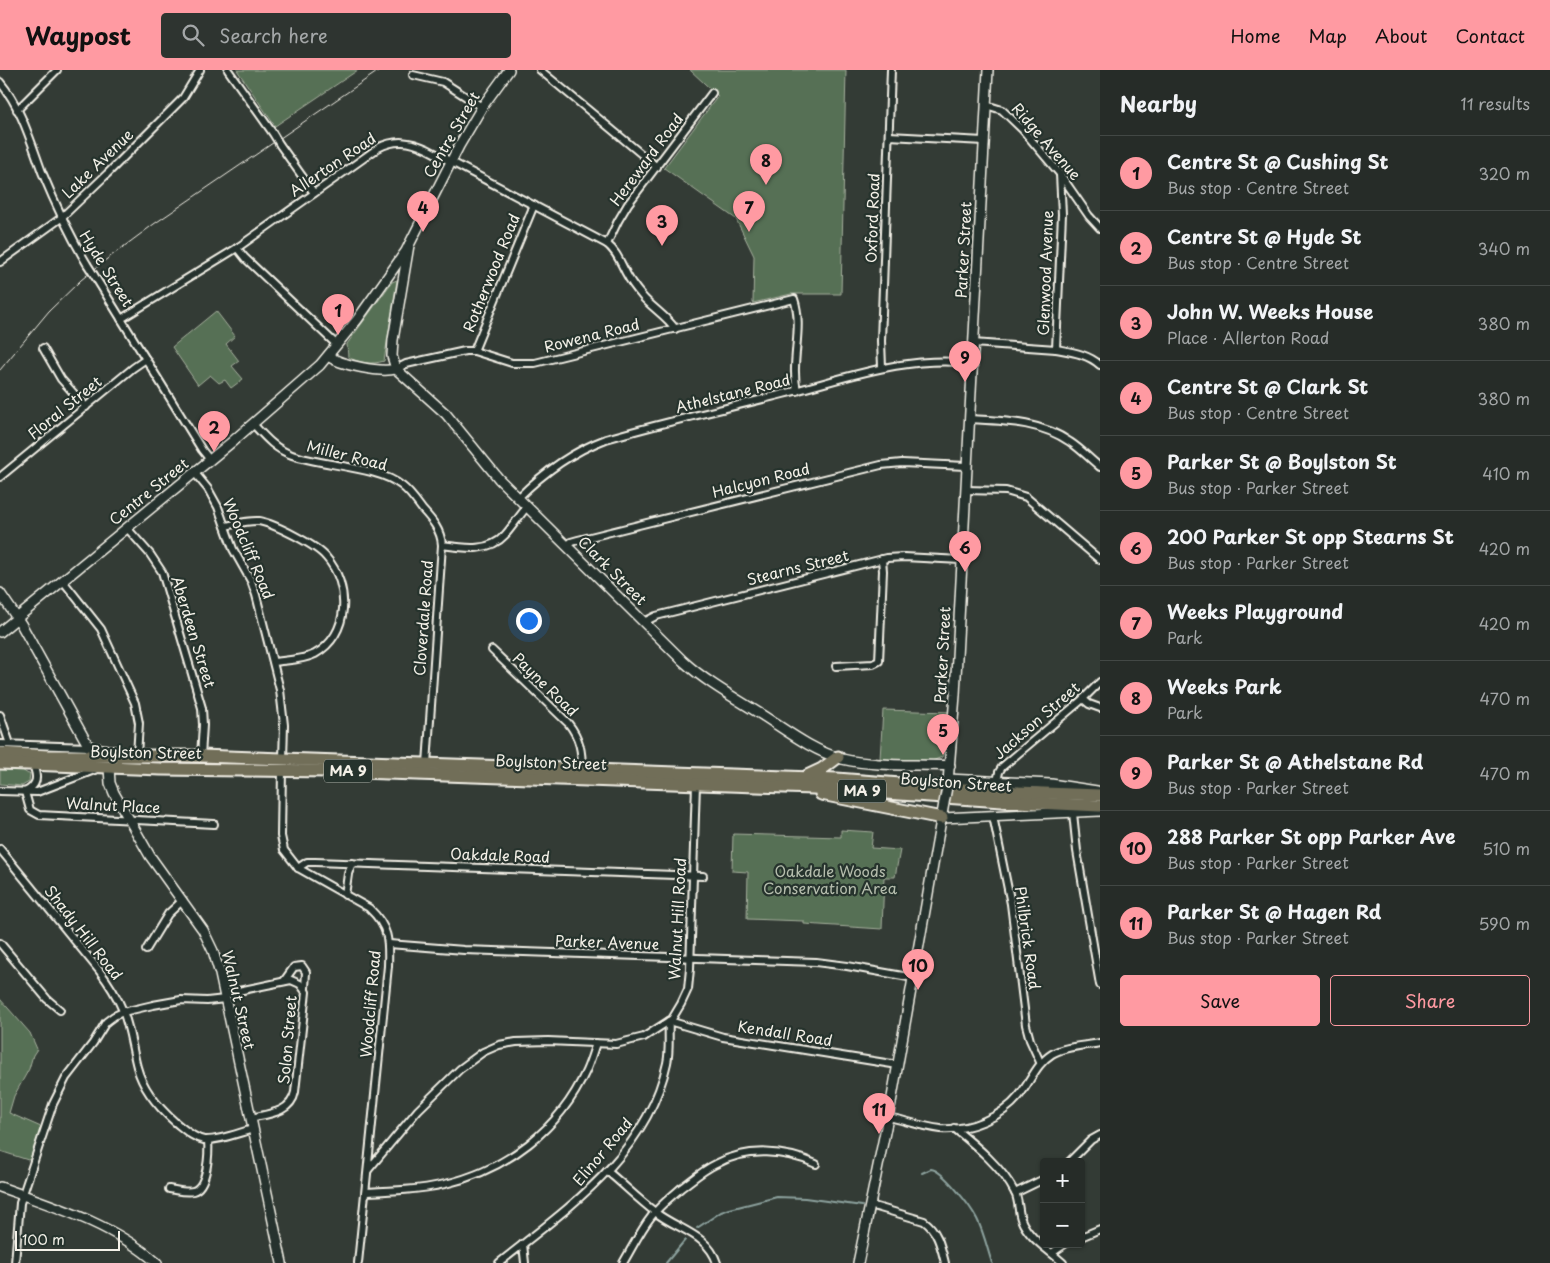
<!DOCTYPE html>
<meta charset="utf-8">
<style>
body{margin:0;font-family:"Playpen Sans",sans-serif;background:#2e3430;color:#f1f3f6}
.controls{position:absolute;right:15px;bottom:15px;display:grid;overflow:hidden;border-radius:5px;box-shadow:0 1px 4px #0004}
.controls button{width:45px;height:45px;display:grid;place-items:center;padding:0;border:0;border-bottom:1px solid #424845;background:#262c28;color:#f1f3f6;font:25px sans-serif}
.scale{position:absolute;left:15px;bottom:12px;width:105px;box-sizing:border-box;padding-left:5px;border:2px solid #f4f1e8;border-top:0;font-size:14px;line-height:18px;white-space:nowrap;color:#f4f1e8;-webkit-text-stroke:4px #26332d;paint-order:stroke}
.you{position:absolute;left:528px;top:550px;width:18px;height:18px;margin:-12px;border:4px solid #fff;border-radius:50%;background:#1a73e8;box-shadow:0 0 0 8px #1a73e833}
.badge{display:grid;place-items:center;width:32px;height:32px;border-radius:50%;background:#ff9aa2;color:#111;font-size:16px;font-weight:700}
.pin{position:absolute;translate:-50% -41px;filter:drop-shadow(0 1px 2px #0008)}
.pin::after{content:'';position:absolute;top:26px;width:18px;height:15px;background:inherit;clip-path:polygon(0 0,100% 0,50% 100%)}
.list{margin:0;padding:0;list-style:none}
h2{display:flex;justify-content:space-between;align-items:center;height:65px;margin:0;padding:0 20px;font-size:21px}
h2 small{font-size:16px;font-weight:400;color:#a4a7a8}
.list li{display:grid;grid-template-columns:32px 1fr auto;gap:15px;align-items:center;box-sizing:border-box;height:75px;padding:0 20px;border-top:1px solid #424845}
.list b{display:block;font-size:19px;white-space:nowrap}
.list p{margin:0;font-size:16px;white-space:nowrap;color:#a4a7a8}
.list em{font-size:16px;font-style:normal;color:#a4a7a8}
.actions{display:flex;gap:10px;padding:15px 20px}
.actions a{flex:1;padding:11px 0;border:1px solid #ff9aa2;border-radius:5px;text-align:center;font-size:18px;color:#ff9aa2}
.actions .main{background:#ff9aa2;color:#111}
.icon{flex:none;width:28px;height:28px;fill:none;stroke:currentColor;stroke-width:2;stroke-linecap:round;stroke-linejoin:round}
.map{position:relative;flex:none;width:1100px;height:1193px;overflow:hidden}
header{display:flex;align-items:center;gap:30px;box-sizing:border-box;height:70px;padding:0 25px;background:#ff9aa2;color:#111}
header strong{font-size:24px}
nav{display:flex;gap:28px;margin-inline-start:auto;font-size:18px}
.search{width:350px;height:45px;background:#2e3430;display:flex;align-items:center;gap:12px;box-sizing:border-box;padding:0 18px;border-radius:5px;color:#a4a7a8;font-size:19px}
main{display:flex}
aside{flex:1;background:#262c28}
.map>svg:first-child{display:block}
.green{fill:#577055;stroke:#a6b09e}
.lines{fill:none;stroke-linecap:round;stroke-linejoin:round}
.stream{stroke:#8da29e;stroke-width:2}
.street-casing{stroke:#f4f1e8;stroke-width:10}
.secondary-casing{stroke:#f4f1e8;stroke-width:12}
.highway-casing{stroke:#f4f1e8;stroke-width:15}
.street{stroke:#26332d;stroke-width:6}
.secondary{stroke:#26332d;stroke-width:9}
.highway{stroke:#716e59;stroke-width:11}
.tram{stroke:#f4f1e8;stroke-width:1}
.street-bridge-casing{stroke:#f4f1e8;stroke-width:10;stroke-linecap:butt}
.secondary-bridge-casing{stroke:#f4f1e8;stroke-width:12;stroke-linecap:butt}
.street-bridge{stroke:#26332d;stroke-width:6}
.secondary-bridge{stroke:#26332d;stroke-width:9}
.labels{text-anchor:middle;stroke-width:4.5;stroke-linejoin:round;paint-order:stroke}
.shield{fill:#26332d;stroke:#b6b8b0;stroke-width:1}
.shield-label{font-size:14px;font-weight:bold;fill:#f4f1e8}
.street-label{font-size:15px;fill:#f4f1e8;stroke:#26332d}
.park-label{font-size:15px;fill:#b5bdad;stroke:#26332d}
</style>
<header>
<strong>Waypost</strong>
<div class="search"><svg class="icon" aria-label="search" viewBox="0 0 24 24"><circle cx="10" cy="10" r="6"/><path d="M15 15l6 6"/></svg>Search here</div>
<nav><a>Home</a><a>Map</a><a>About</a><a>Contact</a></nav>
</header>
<main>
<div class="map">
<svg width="1100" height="1193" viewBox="0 0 1100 1193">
<rect width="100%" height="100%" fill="#333b35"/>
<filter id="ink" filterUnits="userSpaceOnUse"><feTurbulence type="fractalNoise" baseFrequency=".02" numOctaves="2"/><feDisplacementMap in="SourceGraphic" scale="10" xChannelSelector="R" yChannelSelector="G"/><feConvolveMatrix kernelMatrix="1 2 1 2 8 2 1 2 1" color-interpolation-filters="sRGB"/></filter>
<g filter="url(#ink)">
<!-- green -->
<g class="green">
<path d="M237 0H358L275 56Z"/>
<path d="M690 0H846L841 224H791L753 233 754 186 736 149 664 98 718 26Z"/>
<path d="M397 210 384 291C372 295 359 293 348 287L347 274 392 212Z"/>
<path d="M216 241 235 266 226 274 239 291 232 296 243 309 231 318 225 310 219 313 210 305 198 315 172 277Z"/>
<path d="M883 640 950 642 945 680 942 687 932 691 880 689Z"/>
<path d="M0 698 22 700 28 704 30 703 29 712 22 716 0 714Z"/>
<path d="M841 760 873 762 871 778 900 780 895 807H884L882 859 804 854V851L747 849 748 802 732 801 733 764 841 767Z"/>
<path d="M0 929 30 963 37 979 33 985 29 999 14 1026 9 1043 41 1057 34 1087 28 1090 0 1081Z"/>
</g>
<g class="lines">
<!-- stream -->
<g class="stream">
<path d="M922 1103 931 1099C943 1100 971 1137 977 1149 984 1163 987 1178 992 1193"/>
<path d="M697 1158 721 1142 730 1139 777 1127 805 1128 862 1136"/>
<path d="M666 1193 685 1170"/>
</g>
<!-- street casing -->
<g class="street-casing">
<g id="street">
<path d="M228 0 272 62"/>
<path d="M540 0 657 97"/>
<path d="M413 5 443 12 482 37"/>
<path d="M0 12C21 37 31 72 42 102 56 136 68 162 87 194"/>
<path d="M986 35 1002 40 1022 59 1060 104 1089 146 1100 158"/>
<path d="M17 40 57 0"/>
<path d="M889 66 984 71"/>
<path d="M280 75 314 123"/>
<path d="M607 174 618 151 628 134 712 23"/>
<path d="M237 178 245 188 337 275"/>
<path d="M0 192 61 148 107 104 183 28 200 0"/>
<path d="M94 205 202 380 210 390"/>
<path d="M121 249 237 178 378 78C395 69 410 71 427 79L607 174C617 182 620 192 626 203 630 211 636 219 642 226 651 237 669 248 675 259"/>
<path d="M973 273 1056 279 1062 144 1060 104"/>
<path d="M43 278 61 309 86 337"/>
<path d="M1056 279C1072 282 1088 284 1100 295"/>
<path d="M474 281 534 135"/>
<path d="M882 297 881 271 891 0"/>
<path d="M396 299 406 294 465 281H474L512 293H535L794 229C804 258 790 291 797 321"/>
<path d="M969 349C1004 351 1040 351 1070 372 1081 379 1090 389 1100 397"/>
<path d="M253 354C265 367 275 379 292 385 322 396 378 396 402 416 410 422 416 431 422 439 432 450 441 460 442 475L427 694"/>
<path d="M194 402 208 419 218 437 233 479 251 511 256 525 280 620 284 655 283 689"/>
<path d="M0 407 133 298 146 289"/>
<path d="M965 420 1006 421 1026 427 1100 490"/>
<path d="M518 428C544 402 571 382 606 369 664 352 724 339 783 324 847 308 905 285 972 293"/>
<path d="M225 456C236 454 248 450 259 451 275 454 316 475 326 487 351 515 350 565 315 584 303 590 288 590 274 592"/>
<path d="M127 458 150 484 162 502 202 638 203 655 201 686"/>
<path d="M442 475C463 478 489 483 505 465 513 456 519 446 527 437"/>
<path d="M566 476 571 472 578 470 881 395 902 393 966 396"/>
<path d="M63 511 101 559 135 633 139 653 137 685"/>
<path d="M644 552 656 546 887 488 904 487 961 490"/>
<path d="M492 580 568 653C580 668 582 681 582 700"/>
<path d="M836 596 873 594 879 591 883 501 882 489"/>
<path d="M1083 629 1089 634 1100 638"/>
<path d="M0 645 10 674"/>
<path d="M0 674 89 677"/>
<path d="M282 700 281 766 284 780 298 798 369 838C389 857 389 870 388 896L358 1193"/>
<path d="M997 712 999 702 1002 697 1083 629 1100 612"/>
<path d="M0 721 37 722 97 699"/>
<path d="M25 722 30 740 39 745 214 754"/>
<path d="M25 722C38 715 38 707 33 695"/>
<path d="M1073 743 1077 781 1100 915"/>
<path d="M993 746 1011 834 1026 955 1030 970 1040 992"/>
<path d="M0 779 98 899C108 912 117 926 123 941 130 959 132 978 137 997 143 1020 158 1037 175 1052 184 1059 193 1068 204 1070 219 1071 238 1063 253 1059"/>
<path d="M298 798 307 792H315L703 806"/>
<path d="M345 825 348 804 352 793"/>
<path d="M0 873 47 929 60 940"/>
<path d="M389 874 464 880 816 892 847 896 914 908"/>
<path d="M146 880 168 844 183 830"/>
<path d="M284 911 294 897 302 896 306 902 305 918"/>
<path d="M224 924 291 910 300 914 306 922 295 1022C291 1043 268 1044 250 1048"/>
<path d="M889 1047C906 1051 924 1057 941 1059 969 1061 1002 1047 1019 1026 1031 1011 1036 994 1052 984 1065 976 1085 976 1100 973"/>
<path d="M954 1058C975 1075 1003 1098 1015 1123 1019 1130 1018 1141 1021 1149 1028 1168 1049 1180 1063 1193"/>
<path d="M1069 1092 1091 1070 1100 1065"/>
<path d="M368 1100 418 1040 460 999 483 982 499 975 516 972 548 971 616 974 644 967 672 949 681 934 688 919 690 899 696 714"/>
<path d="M607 1101C623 1114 638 1129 655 1142 676 1159 708 1164 717 1193"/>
<path d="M169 1119C176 1120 186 1123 193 1121 208 1117 209 1082 208 1070"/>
<path d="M366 1122C392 1121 419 1120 445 1114 506 1100 560 1059 586 1001 590 992 593 982 596 973"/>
<path d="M1015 1123 1044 1109"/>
<path d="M870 1135 924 1151C938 1161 941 1177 945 1193"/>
<path d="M1081 1167 1100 1159"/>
<path d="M523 1174 525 1193"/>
<path d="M1052 1183 1065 1174"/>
<path d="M15 1193 20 1133 53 1034 66 1008 93 973 106 952 114 946 123 942 153 935 181 930 207 931 225 929"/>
<path d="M499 1193C568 1138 647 1085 667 993 670 980 668 965 669 951L723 967 898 995"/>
<path d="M623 1193C632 1178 640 1161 651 1147 659 1136 671 1127 681 1118 692 1110 703 1100 716 1094 747 1077 785 1080 816 1094"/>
</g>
</g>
<!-- secondary casing -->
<g class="secondary-casing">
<g id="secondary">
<path d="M409 175 393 270 392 286 396 299 446 344 499 409 683 591C706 612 735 628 762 645 787 661 813 681 842 689 877 697 915 694 950 696"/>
<path d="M328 286C341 295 380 303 396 299"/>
<path d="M0 523 21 554 89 677 126 683"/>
<path d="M0 562 233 371 320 295 357 250 406 181 459 76 482 37 509 0"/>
<path d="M109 697 110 713 114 723 150 786 203 860 213 881 220 904 282 1193"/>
<path d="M948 709 1051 714 1097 721"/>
<path d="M948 712 955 625 988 0"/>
<path d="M942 748 1100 741"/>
<path d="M0 1117C54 1136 113 1154 157 1193"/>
<path d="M858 1193 891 1033 944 733"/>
</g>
</g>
<!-- highway casing -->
<g class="highway-casing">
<g id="highway">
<path d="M0 683 48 686H201L760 706 837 709 989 721 1100 725"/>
<path d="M0 693 161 699 330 701 813 718 1016 732 1100 736"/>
<path d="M807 706 822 699 838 687"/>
<path d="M821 724 942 748"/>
</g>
</g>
<!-- street -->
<use href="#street" class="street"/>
<!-- secondary -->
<use href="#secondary" class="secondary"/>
<!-- highway -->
<use href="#highway" class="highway"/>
<!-- tram -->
<path class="tram" d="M0 300 49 241 81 210 107 189 154 154 380 0"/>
<!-- street-bridge casing -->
<g class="street-bridge-casing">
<g id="street-bridge">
<path d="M272 62 280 75"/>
<path d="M87 194 94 205"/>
</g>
</g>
<!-- secondary-bridge casing -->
<g class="secondary-bridge-casing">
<path id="secondary-bridge" d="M944 733 948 712"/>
</g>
<!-- street-bridge -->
<use href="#street-bridge" class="street-bridge"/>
<!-- secondary-bridge -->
<use href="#secondary-bridge" class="secondary-bridge"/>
</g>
</g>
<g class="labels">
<!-- shield labels -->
<g class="shield">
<rect x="324" y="689.5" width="48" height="23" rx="4"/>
<rect x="838" y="709.5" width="48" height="23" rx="4"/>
</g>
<g class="shield-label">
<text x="348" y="706">MA 9</text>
<text x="862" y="726">MA 9</text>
</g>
<!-- street labels -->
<g class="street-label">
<text transform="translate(452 65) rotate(-60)" y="5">Centre Street</text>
<text transform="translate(1046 72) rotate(49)" y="5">Ridge Avenue</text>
<text transform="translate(647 90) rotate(-53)" y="5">Hereward Road</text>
<text transform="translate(98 94) rotate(-44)" y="5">Lake Avenue</text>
<text transform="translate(333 95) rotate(-34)" y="5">Allerton Road</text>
<text transform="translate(873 148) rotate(-88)" y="5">Oxford Road</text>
<text transform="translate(964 180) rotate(-87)" y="5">Parker Street</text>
<text transform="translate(106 199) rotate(58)" y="5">Hyde Street</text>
<text transform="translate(492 203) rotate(-68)" y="5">Rotherwood Road</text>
<text transform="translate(1046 203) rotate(-88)" y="5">Glenwood Avenue</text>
<text transform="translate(592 266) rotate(-14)" y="5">Rowena Road</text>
<text transform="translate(733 324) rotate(-14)" y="5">Athelstane Road</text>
<text transform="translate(65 338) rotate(-39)" y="5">Floral Street</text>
<text transform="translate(347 386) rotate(14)" y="5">Miller Road</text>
<text transform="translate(761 411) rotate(-14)" y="5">Halcyon Road</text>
<text transform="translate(149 422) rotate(-39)" y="5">Centre Street</text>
<text transform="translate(248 479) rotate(67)" y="5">Woodcliff Road</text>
<text transform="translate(798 498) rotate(-14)" y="5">Stearns Street</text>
<text transform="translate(612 501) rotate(45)" y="5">Clark Street</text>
<text transform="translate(424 548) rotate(-86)" y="5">Cloverdale Road</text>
<text transform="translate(193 562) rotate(73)" y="5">Aberdeen Street</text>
<text transform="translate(943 585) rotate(-87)" y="5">Parker Street</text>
<text transform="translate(545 615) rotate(44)" y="5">Payne Road</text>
<text transform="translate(1037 651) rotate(-41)" y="5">Jackson Street</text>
<text transform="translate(146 683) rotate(1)" y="5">Boylston Street</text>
<text transform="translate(551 693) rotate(2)" y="5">Boylston Street</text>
<text transform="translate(956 713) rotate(4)" y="5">Boylston Street</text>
<text transform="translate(113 736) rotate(3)" y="5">Walnut Place</text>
<text transform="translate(500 786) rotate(2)" y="5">Oakdale Road</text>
<text transform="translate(678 849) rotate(-87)" y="5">Walnut Hill Road</text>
<text transform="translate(83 863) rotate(52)" y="5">Shady Hill Road</text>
<text transform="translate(1027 868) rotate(82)" y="5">Philbrick Road</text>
<text transform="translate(607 873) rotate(2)" y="5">Parker Avenue</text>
<text transform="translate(238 930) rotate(77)" y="5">Walnut Street</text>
<text transform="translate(371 934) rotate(-85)" y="5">Woodcliff Road</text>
<text transform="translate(785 964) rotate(9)" y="5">Kendall Road</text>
<text transform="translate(288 970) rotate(-85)" y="5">Solon Street</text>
<text transform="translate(603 1082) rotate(-50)" y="5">Elinor Road</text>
</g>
<!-- park labels -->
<g class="park-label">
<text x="830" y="807">Oakdale Woods<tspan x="830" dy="17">Conservation Area</tspan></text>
</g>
</g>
</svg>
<div class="controls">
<button>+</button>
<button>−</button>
</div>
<div class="scale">100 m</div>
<div class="you"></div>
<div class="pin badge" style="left:338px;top:265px">1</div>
<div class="pin badge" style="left:214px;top:382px">2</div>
<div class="pin badge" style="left:662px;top:176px">3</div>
<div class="pin badge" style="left:423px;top:162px">4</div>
<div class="pin badge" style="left:943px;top:685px">5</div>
<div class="pin badge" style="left:965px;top:502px">6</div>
<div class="pin badge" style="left:749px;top:162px">7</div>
<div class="pin badge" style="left:766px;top:115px">8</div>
<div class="pin badge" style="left:965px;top:312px">9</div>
<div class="pin badge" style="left:918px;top:920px">10</div>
<div class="pin badge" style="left:879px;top:1064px">11</div>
</div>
<aside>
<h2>Nearby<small>11 results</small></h2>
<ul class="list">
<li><span class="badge">1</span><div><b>Centre St @ Cushing St</b><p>Bus stop · Centre Street</p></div><em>320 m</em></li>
<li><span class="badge">2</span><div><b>Centre St @ Hyde St</b><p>Bus stop · Centre Street</p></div><em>340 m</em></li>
<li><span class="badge">3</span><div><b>John W. Weeks House</b><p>Place · Allerton Road</p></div><em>380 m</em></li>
<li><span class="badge">4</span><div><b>Centre St @ Clark St</b><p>Bus stop · Centre Street</p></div><em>380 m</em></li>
<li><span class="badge">5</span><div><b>Parker St @ Boylston St</b><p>Bus stop · Parker Street</p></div><em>410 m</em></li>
<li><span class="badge">6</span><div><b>200 Parker St opp Stearns St</b><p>Bus stop · Parker Street</p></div><em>420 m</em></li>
<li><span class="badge">7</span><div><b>Weeks Playground</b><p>Park</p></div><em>420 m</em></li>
<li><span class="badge">8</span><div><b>Weeks Park</b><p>Park</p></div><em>470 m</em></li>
<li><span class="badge">9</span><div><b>Parker St @ Athelstane Rd</b><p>Bus stop · Parker Street</p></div><em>470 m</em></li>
<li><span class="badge">10</span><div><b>288 Parker St opp Parker Ave</b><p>Bus stop · Parker Street</p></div><em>510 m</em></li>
<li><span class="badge">11</span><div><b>Parker St @ Hagen Rd</b><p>Bus stop · Parker Street</p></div><em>590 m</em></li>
</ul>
<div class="actions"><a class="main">Save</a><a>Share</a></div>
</aside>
</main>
